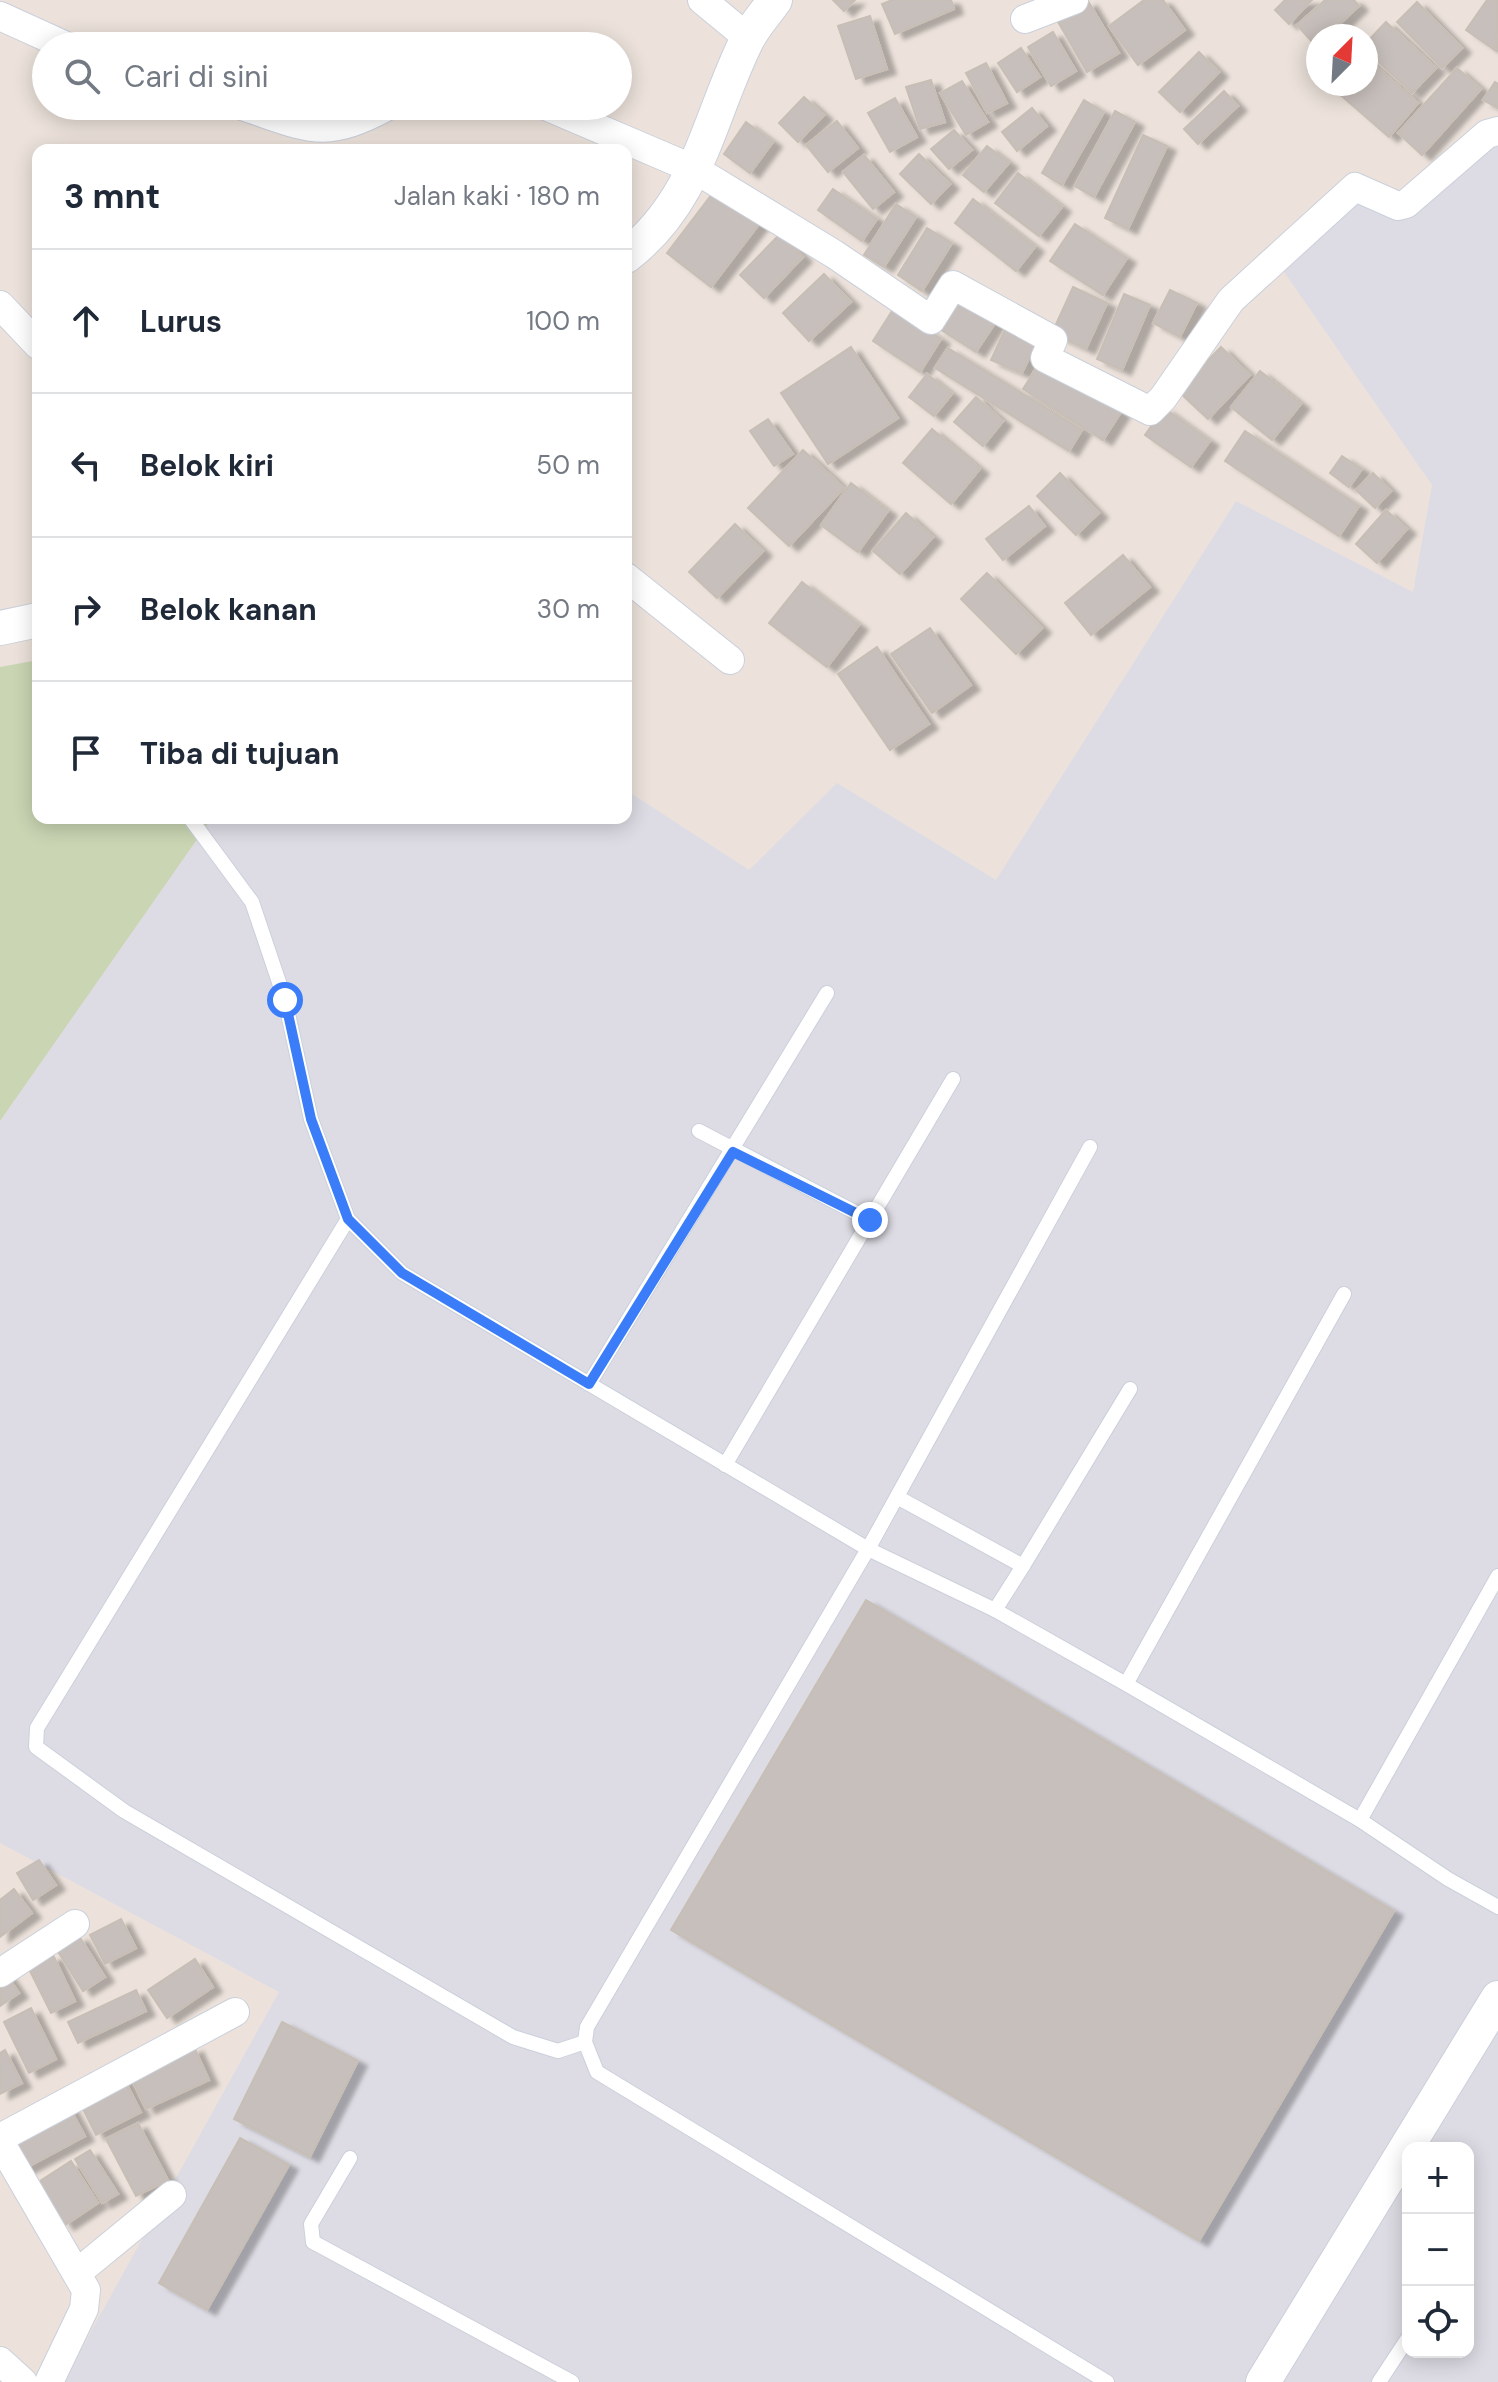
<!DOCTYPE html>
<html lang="id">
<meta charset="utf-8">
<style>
body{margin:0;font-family:"DM Sans",sans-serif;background:#f6f6f7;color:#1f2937}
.controls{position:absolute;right:24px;bottom:24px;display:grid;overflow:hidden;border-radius:16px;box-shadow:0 4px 20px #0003}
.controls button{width:72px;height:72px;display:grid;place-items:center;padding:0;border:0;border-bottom:2px solid #e0e1e3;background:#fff;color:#1f2937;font:40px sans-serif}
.compass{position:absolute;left:1306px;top:24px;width:72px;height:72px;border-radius:50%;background:#fff;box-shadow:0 4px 20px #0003;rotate:24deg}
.stop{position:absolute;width:24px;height:24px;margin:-18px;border:6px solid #3b7df9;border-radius:50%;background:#fff}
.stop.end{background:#3b7df9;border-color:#fff;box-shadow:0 2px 8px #0008}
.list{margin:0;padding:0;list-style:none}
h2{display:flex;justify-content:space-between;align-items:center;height:104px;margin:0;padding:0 32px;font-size:34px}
h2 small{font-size:26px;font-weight:400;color:#747a83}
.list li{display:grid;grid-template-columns:52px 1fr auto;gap:24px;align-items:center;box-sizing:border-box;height:144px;padding:0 32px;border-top:2px solid #e0e1e3}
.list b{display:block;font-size:30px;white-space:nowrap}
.list em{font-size:26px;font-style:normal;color:#747a83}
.icon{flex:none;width:44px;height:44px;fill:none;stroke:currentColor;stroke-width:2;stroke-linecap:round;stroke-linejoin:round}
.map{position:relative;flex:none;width:1498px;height:2382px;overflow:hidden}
.search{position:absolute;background:#fff;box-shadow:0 4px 20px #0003;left:32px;top:32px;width:600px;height:88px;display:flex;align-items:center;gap:20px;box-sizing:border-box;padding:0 28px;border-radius:44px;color:#747a83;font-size:30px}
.panel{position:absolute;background:#fff;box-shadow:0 4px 20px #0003;left:32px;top:144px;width:600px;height:680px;border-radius:16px}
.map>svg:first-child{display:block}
.industrial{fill:#dddce4;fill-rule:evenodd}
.cemetery{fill:#c9d5b3}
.building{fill:#c7bfbb;stroke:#c7beb5;stroke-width:2;filter:url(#shadow)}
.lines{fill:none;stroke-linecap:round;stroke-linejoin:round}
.service-casing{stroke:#cad0db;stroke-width:16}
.minor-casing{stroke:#cad0db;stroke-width:30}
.tertiary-casing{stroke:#cad0db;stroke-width:36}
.service{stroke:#fff;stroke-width:14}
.minor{stroke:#fff;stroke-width:28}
.tertiary{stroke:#fff;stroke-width:34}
.route{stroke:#3b7df9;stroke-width:10}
</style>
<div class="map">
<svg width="1498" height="2382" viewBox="0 0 1498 2382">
<defs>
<filter id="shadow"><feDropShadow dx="9" dy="5" stdDeviation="2" flood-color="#0004"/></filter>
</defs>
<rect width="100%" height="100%" fill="#ece2db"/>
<!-- industrial -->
<path class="industrial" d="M1498 130V2382H63L279 1992 0 1843V1121L212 818H626V790L749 870 837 783 996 880 1236 501 1413 592 1432 485 1275 259 1351 187 1401 210ZM1408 2148H1468V2352H1408Z"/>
<!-- cemetery -->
<path class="cemetery" d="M38 660V818H212L0 1121V667Z"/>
<!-- building -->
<g class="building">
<path d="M833 0H855L844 11Z"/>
<path d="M892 0H951L954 9 895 34 882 4Z"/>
<path d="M1144 0H1163L1185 30 1138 65 1109 26Z"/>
<path d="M1285 0H1312L1289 24 1275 10Z"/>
<path d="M1325 0H1354L1359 6 1327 36H1318L1316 46 1297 25Z"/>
<path d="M1487 0H1498L1496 51 1466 30Z"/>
<path d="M1088 1 1119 53 1087 72 1057 20Z"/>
<path d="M1417 2 1462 48 1442 68 1397 22Z"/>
<path d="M870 16 887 69 856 79 838 26Z"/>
<path d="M1386 22 1436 68 1412 93 1366 50V43Z"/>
<path d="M1053 32 1076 71 1051 86 1028 47Z"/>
<path d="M1021 48 1040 77 1017 92 998 63Z"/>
<path d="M1199 52 1219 72 1180 112 1159 92Z"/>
<path d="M1366 58 1418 103 1389 137 1328 84H1366Z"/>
<path d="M986 63 1007 103 987 113 966 73Z"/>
<path d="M1457 68 1481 89 1422 155 1398 133Z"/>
<path d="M931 80 945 122 920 129 906 87Z"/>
<path d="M962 81 988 122 966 135 940 93Z"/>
<path d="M1495 82 1498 84V108L1483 100Z"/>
<path d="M1224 91 1238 106 1198 144 1184 129Z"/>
<path d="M804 97 824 115 798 142 779 123Z"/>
<path d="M895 98 917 137 890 152 868 113Z"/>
<path d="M1084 100 1104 112 1062 185 1042 173Z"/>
<path d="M1032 108 1047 126 1017 151 1002 132Z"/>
<path d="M1115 111 1135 122 1094 197 1075 186Z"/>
<path d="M837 121 858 148 828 172 806 145Z"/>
<path d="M746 122 773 142 750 173 724 154Z"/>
<path d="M954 130 972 150 949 169 931 149Z"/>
<path d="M1143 135 1167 146 1128 229 1105 218Z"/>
<path d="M987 146 1009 163 984 192 963 175Z"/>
<path d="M919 154 950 184 931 204 900 174Z"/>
<path d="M864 155 894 192 873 209 843 172Z"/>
<path d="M1018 173 1062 207 1039 236 995 203Z"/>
<path d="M719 185 763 219 711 287 667 253Z"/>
<path d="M833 189 877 219 862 241 818 210Z"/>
<path d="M973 199 1035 247 1016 271 955 223Z"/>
<path d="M896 204 916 217 884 267 864 255Z"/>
<path d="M1075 224 1127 258 1103 295 1050 261Z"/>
<path d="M927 228 952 243 922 291 898 275Z"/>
<path d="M780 234 803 257 764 298 740 275Z"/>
<path d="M824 274 851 302 809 341 783 313Z"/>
<path d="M1073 287 1107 303 1086 349 1052 333Z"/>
<path d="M1170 290 1197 303 1180 337 1153 323Z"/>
<path d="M961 293 999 317 976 352 938 328Z"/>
<path d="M1124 294 1150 305 1122 370 1097 359Z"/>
<path d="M894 308 941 339 920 372 873 341Z"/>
<path d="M1007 325 1038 339 1022 373 991 360Z"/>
<path d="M851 347 898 418 828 464 781 393Z"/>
<path d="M1221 347 1250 375 1208 419 1178 391Z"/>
<path d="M948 348 1082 430 1069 451 935 368Z"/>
<path d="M1041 361 1121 412 1103 440 1023 389Z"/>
<path d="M1260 371 1301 404 1272 440 1231 407Z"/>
<path d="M927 374 952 394 934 416 909 397Z"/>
<path d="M976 397 1003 421 983 446 954 422Z"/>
<path d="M1164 408 1210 441 1191 467 1145 435Z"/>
<path d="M768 419 793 454 774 466 750 431Z"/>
<path d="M932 429 980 469 951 504 903 463Z"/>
<path d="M1245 431 1359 506 1339 536 1225 461Z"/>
<path d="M803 450 844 488 789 546 748 508Z"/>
<path d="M1342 456 1362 469 1349 487 1330 473Z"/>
<path d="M1060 473 1099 513 1076 535 1037 496Z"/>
<path d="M1373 473 1391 491 1375 508 1356 490Z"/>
<path d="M851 483 888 511 858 552 821 525Z"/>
<path d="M1029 506 1045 526 1003 560 986 539Z"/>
<path d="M1386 510 1407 529 1377 563 1356 544Z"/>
<path d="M906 513 933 537 900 574 873 551Z"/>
<path d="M735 524 763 551 717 598 689 572Z"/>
<path d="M1123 555 1150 587 1091 635 1065 603Z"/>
<path d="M987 573 1042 628 1016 654 961 599Z"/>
<path d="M802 582 859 625 827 667 769 623Z"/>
<path d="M930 628 971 685 932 713 891 654Z"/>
<path d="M877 647 929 724 890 750 838 674Z"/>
<path d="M866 1600 1394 1911 1199 2241 671 1930Z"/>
<path d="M39 1860 56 1885 33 1900 17 1873Z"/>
<path d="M14 1889 32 1913 0 1937V1900Z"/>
<path d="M121 1919 136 1948 105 1964 90 1935Z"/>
<path d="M79 1936 105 1977 83 1991 57 1950Z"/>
<path d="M53 1955 75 2001 51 2013 28 1967Z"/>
<path d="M195 1959 213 1987 167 2018 148 1990Z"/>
<path d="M4 1971 19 1993 0 2006V1973Z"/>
<path d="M136 1990 146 2011 78 2043 68 2022Z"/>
<path d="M31 2008 56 2059 29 2073 4 2022Z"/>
<path d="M282 2022 358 2061 310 2157 234 2119Z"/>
<path d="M194 2047 209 2080 146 2109 131 2077Z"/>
<path d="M5 2050 22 2083 0 2094V2053Z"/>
<path d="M123 2077 141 2112 96 2135 78 2099Z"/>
<path d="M68 2105 85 2136 24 2169 7 2138Z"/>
<path d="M138 2123 168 2180 136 2196 106 2139Z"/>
<path d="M240 2138 289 2165 207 2310 159 2283Z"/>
<path d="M90 2150 118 2194 102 2203 75 2159Z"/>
<path d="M71 2161 98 2203 65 2225 37 2183Z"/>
</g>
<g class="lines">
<!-- service casing -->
<g class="service-casing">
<g id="service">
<path d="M190 818 252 902 285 1000 311 1119 348 1219 402 1273 868 1549 995 1610 1126 1684 1360 1820 1448 1879 1498 1907"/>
<path d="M699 1131 870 1220"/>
<path d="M1090 1147 868 1549 587 2027 585 2042 597 2072 1107 2382"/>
<path d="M348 1219 37 1728 36 1747 124 1811 513 2037 558 2051 585 2042"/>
<path d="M589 1384 827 993"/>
<path d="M725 1465 953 1079"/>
<path d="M897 1497 1023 1566 1130 1389"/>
<path d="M995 1610 1023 1566"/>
<path d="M1126 1684 1344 1294"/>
<path d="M1360 1820 1498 1576"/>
<path d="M350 2158 311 2224 313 2242 572 2382"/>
<path d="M1379 2382 1408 2338"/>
</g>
</g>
<!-- minor casing -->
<g class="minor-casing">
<g id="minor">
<path d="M702 0 748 38"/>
<path d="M0 16 66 46"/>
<path d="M1025 19 1074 0"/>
<path d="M242 106C309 128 323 141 388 106"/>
<path d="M546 106 696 170 834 254 931 320 953 285 1053 340 1045 358 1150 411 1163 398 1231 300 1355 187 1398 206 1406 204 1487 134 1498 131"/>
<path d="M0 305 38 345"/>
<path d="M626 577 730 660"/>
<path d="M0 1973 75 1924"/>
<path d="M0 2138 235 2012"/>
<path d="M0 2142 86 2290 84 2309 49 2382"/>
<path d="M77 2273 172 2195"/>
<path d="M0 2361 23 2382"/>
</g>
</g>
<!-- tertiary casing -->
<g class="tertiary-casing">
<g id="tertiary">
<path d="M626 256C699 200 709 116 747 40 754 26 766 13 775 0"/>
<path d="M0 628 38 620"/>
<path d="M1263 2382 1498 1998"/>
</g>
</g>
<!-- service -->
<use href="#service" class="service"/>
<!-- minor -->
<use href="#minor" class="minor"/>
<!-- tertiary -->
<use href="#tertiary" class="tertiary"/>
</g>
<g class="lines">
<!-- route -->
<path class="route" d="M285 1000 311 1119 348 1219 402 1273 589 1384 733 1152 870 1220"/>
</g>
</svg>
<div class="controls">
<button>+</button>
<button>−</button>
<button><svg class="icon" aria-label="locate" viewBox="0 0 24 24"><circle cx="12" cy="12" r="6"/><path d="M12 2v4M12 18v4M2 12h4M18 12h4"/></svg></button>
</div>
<svg class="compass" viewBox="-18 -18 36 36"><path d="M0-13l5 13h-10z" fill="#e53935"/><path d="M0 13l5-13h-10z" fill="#747a83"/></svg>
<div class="stop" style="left:285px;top:1000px"></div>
<div class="stop end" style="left:870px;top:1220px"></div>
<div class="search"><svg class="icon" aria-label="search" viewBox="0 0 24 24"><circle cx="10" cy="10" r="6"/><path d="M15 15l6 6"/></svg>Cari di sini</div>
<section class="panel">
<h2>3 mnt<small>Jalan kaki · 180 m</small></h2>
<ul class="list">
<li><svg class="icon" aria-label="ahead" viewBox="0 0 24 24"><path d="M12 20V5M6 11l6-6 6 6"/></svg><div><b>Lurus</b></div><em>100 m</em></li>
<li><svg class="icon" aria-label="left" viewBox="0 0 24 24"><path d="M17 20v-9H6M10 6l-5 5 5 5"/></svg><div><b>Belok kiri</b></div><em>50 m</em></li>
<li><svg class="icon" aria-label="right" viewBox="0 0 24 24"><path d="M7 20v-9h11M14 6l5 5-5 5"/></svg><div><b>Belok kanan</b></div><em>30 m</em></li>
<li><svg class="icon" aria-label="arrive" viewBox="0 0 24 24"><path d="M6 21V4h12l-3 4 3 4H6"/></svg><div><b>Tiba di tujuan</b></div></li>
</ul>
</section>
</div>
